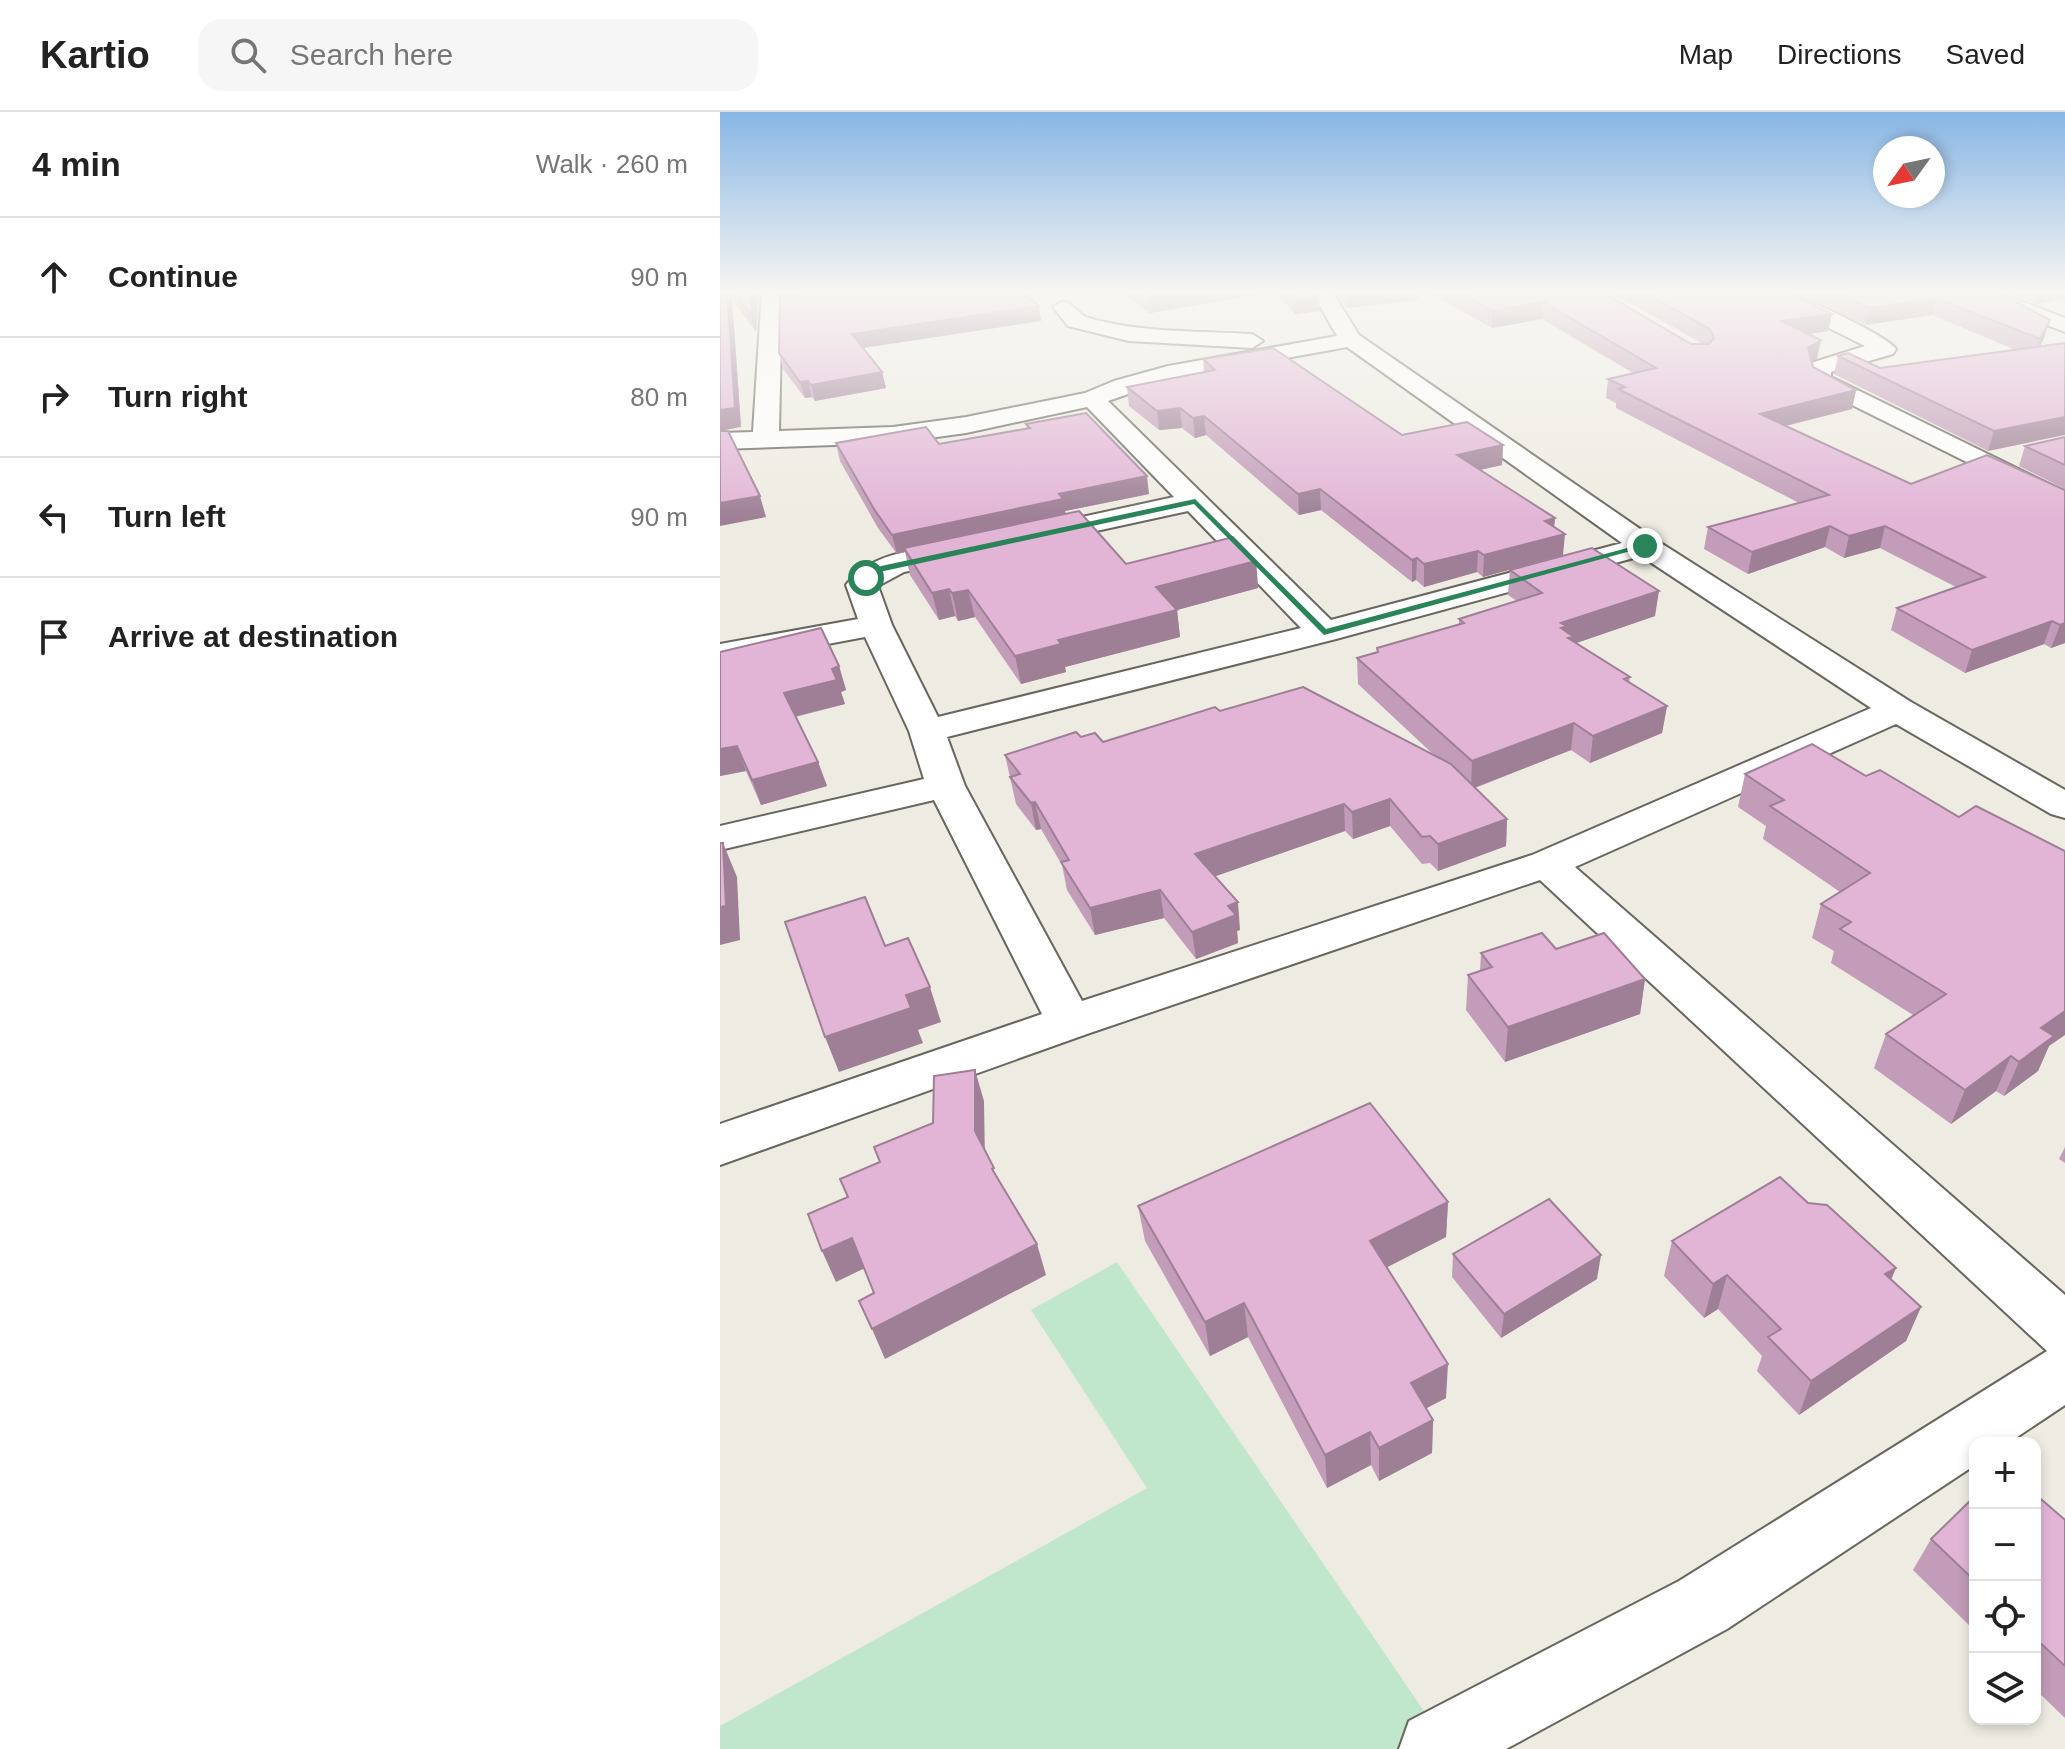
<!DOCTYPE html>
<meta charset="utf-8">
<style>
body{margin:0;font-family:Helvetica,sans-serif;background:#f6f6f6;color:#222}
.controls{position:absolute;right:24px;bottom:24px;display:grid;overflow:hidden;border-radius:16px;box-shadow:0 4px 12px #0003}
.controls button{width:72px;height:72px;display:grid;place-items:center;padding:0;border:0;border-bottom:2px solid #e0e0e0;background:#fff;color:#222;font:40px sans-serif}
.compass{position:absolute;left:1153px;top:24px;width:72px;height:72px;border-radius:50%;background:#fff;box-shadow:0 4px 12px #0003;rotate:237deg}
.stop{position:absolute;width:24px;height:24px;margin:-18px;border:6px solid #2a845a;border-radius:50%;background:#fff}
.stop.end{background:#2a845a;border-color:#fff;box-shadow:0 2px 8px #0008}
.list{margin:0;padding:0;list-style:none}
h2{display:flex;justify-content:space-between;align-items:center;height:104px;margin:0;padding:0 32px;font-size:34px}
h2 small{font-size:26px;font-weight:400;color:#767676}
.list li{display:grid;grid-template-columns:52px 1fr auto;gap:24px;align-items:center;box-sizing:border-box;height:120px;padding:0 32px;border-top:2px solid #e0e0e0}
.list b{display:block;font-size:30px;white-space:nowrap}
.list em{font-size:26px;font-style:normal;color:#767676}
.icon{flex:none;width:44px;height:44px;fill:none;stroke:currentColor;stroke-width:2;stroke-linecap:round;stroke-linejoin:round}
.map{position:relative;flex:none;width:1345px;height:1637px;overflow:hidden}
header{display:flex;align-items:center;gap:48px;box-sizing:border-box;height:112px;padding:0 40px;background:#fff;border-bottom:2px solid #e0e0e0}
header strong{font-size:38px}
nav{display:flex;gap:44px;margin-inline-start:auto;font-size:28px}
.search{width:560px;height:72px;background:#f6f6f6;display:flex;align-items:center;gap:20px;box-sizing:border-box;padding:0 28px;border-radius:24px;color:#767676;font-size:30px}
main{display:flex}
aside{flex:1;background:#fff}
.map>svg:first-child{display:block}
.green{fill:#c0e6cb}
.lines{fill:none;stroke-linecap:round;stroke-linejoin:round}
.minor-casing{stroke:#68665d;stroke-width:4}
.minor{fill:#fff;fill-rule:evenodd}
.wall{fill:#c29cb8}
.shaded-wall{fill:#9e7f96}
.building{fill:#e2b5d6;stroke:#9e7f96;stroke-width:2}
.route{fill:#2a845a}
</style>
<header>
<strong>Kartio</strong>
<div class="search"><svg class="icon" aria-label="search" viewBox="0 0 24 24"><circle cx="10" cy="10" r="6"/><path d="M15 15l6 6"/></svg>Search here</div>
<nav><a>Map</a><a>Directions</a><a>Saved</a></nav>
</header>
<main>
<aside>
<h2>4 min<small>Walk · 260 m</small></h2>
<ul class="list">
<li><svg class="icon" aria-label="ahead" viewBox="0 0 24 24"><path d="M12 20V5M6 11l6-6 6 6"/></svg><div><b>Continue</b></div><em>90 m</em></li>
<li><svg class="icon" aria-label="right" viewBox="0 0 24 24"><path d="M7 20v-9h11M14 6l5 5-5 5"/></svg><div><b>Turn right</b></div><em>80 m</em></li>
<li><svg class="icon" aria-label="left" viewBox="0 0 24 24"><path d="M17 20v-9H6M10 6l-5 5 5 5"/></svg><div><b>Turn left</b></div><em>90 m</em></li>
<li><svg class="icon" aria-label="arrive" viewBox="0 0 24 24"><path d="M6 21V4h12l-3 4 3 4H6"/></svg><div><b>Arrive at destination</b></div></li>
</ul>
</aside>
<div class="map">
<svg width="1345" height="1637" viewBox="0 0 1345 1637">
<rect width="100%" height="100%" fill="#eeece2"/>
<!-- green -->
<path class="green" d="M397 1150 730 1637H0V1614L427 1376 311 1198Z"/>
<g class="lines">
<!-- minor casing -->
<g class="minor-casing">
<g id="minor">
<path d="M42 178 62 179 59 319 173 315 246 305 365 281 394 269 448 254 617 224 591 178H611L639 223 936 428 1191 590 1345 678V706L1331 702 1176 612 855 755 1345 1183V1293L1288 1331H1255V1353L1007 1517 786 1637H679L689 1609 959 1469 1327 1239 820 768 367 922 0 1053V1012L322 902 214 688 0 738V714L204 667 189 619 145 525 0 552V532L138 507 126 473C151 438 206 437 245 430L256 433 260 439 256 445 184 460 158 474 172 513 218 605 581 516 468 399 312 433 302 430 297 424 302 418 454 385 367 295 246 321 173 331 0 337V321L33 320ZM627 235 902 431 611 508 388 289 451 267ZM921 444 1151 596 812 743 362 889 245 674 227 625 616 527Z"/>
<path d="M1033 178C1041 178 1050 177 1058 178 1077 181 1166 223 1176 237L1173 242 1111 260V265L1345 380V399L1092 273 1087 256 1091 251 1145 234Z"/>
<path d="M1243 178H1272L1345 206V220L1246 182Z"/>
<path d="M343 189C354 192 358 202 368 206 421 221 478 219 532 222L543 229 532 236 409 229 348 214 333 195Z"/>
</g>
</g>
<!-- minor -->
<use href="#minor" class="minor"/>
</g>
<!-- wall -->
<g class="wall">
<path d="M0 178H39L36 220 12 187 21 315Z"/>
<path d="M399 178H596L599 184 600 199 575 202 554 180 430 201Z"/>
<path d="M615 178H699V188L626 196Z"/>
<path d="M704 178H879L971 232H983L887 178H1064L1112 202 1108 219 1088 222 1101 228 1097 246 1091 250 1093 255 1136 278 1132 297 1066 314 1191 372 1345 378V531L1331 536 1324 532 1245 561 1171 518 1177 496 1236 475 1160 436 1124 446 1105 435 1028 462 984 437 988 415 1079 391 896 296V291L886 286 888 267 913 261 822 207 772 216Z"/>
<path d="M1070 178H1277L1287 185 1330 208 1324 226 1268 339 1114 262 1118 244 1160 256 1296 238 1212 203 1146 213Z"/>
<path d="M1282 178H1345L1317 192Z"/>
<path d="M321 209 143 236 162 260 166 276 95 289 92 285 85 286 63 257 59 241Z"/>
<path d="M483 247 682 323 783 333 782 353 760 358 835 406 834 415 843 443 763 465 757 460 704 475 696 468 692 470 601 398 579 403 486 323 475 326 462 316 439 318 409 294 407 275 484 260Z"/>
<path d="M306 312 429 382 345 399 346 402 406 452 536 449 538 476 457 498 460 525 345 555 346 560 301 572 255 505 238 509 235 504 219 508 190 463 185 440 177 442 158 416 120 349 116 331 219 332 307 317Z"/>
<path d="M1345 325V377L1299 354 1305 334Z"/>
<path d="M790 458 935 504 856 531 910 565 909 571 947 594 942 621 870 651 851 638 755 676 787 707 786 734 718 759 710 751 702 752 670 714 633 727 625 719 495 764 520 818 517 819 518 831 476 847 444 806 375 823 347 778 342 753 321 717 316 718 296 692 285 643 361 625 383 630 500 599 715 644 638 572 637 546 657 540V536L739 512V507L797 489 788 483Z"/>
<path d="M0 540 119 554 126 578 121 580 125 592 76 605 98 650 107 674 41 693 26 659 0 664Z"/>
<path d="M1092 632 1329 934 1318 959 1284 984 1276 979 1231 1012 1154 956 1166 922 1193 903 1111 851 1114 839 1092 826 1101 792 1120 780 1043 727 1046 714 1018 695 1025 662Z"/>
<path d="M836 837 925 867 920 902 785 950 746 898 748 863 760 859 761 841Z"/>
<path d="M1345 1035V1051L1339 1047Z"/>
<path d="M728 1090 726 1125 667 1155 726 1286 706 1296 713 1308 712 1341 659 1369 651 1353 607 1376 528 1225 490 1244 425 1129 418 1094Z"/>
<path d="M952 1129 1171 1168 1201 1195 1186 1229 1079 1303 1037 1259 1042 1244 998 1197 984 1206 944 1164Z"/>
<path d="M733 1142 877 1167 781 1226 732 1165Z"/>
<path d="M1315 1382 1344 1407H1345V1606L1315 1577Z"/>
<path d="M1255 1384V1519L1193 1458 1211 1427Z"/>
</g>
<!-- shaded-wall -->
<g class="shaded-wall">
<path d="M7 178H9L12 187 21 315 0 319V298Z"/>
<path d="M33 178H39L36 220 31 203Z"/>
<path d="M475 178H554V180L430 201 428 186Z"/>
<path d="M653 178H699V188L626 196V181Z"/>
<path d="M1321 178H1345V186L1317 192Z"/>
<path d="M599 184 600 199 575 202 574 187Z"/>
<path d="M1216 186 1212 203 1146 213 1149 196Z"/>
<path d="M823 190 822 207 772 216V199Z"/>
<path d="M319 194 321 209 136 237 132 222Z"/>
<path d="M1112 202 1108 219 1058 227 1061 209Z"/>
<path d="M1330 208 1324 226 1315 245 1320 227Z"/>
<path d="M1101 228 1097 246 1085 254 1088 236Z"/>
<path d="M162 260 166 276 95 289 91 273Z"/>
<path d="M88 269 92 285 85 286 80 270Z"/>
<path d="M1136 278 1132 297 1036 321 1040 302Z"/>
<path d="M460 296 462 316 439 318 437 299Z"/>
<path d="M484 304 486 323 475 326 473 306Z"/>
<path d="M1345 305V323L1268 339 1274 319Z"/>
<path d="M783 333 782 353 736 363 737 343Z"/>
<path d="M427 364 429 382 345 399 346 405 184 436 185 440 177 442 172 423 339 382Z"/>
<path d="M600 377 601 398 579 403 578 382Z"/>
<path d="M40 384 46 405 0 414V391Z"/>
<path d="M835 406 833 425 845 422 843 443 763 465 764 443 825 409Z"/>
<path d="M1110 414 1105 435 1028 462 1032 440Z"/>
<path d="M1165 414 1160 436 1124 446 1129 424Z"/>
<path d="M758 439 757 460 704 475V452Z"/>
<path d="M697 446 696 468 692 470V448Z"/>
<path d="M536 449 538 476 457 498 460 525 345 555 346 560 301 572 295 544 436 475Z"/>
<path d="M229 477 235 504 219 508 212 481Z"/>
<path d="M248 478 255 505 238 509 232 481Z"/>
<path d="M939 479 935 504 845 535 841 511Z"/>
<path d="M1332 509 1324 532 1245 561 1252 538Z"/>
<path d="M1345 511V531L1331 536 1340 513Z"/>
<path d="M119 554 126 578 121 580 125 592 72 605 64 581Z"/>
<path d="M947 594 942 621 870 651 873 624Z"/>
<path d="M854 611 851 638 751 677 752 649Z"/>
<path d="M17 634 26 659 0 664V637Z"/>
<path d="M98 650 107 674 41 693 32 668Z"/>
<path d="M670 687V714L633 727 632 700Z"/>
<path d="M315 690 321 717 316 718 311 691Z"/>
<path d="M624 692 625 719 479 770 475 742Z"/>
<path d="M787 707 786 734 718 759V732Z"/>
<path d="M3 731 17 765 20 828 0 833V795Z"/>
<path d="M440 778 444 806 375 823 370 796Z"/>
<path d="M518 790 520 818 517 819 518 831 476 847 472 820 508 794Z"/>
<path d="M925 867 920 902 785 950 788 915Z"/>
<path d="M210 875 221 910 198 918 203 931 119 960 105 925 186 883Z"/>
<path d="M1345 899V923L1329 934 1318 959 1284 984 1299 950 1321 916Z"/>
<path d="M1291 944 1276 979 1231 1012 1245 978Z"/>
<path d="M255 958 264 989 265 1050 255 1019Z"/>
<path d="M728 1090 726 1125 650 1164V1129Z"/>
<path d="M132 1126 145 1156 116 1170 102 1139Z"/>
<path d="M317 1132 326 1163 165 1247 152 1217Z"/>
<path d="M881 1143 877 1167 781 1226 784 1202Z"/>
<path d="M1176 1156 1162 1190 1165 1162Z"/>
<path d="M1007 1163 998 1197 984 1206 993 1172Z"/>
<path d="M524 1191 528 1225 490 1244 485 1210Z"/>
<path d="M1201 1195 1186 1229 1079 1303 1091 1269Z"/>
<path d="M728 1252 726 1286 690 1305 691 1271Z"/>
<path d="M713 1308 712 1341 659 1369V1336Z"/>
<path d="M650 1320 651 1353 607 1376 605 1343Z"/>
</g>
<!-- building -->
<g class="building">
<path d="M0 178H7L15 296 0 298Z"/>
<path d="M13 178H33L31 203Z"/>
<path d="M115 178H300L319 194 132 222 162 260 91 273 88 269 80 270 59 241 60 184Z"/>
<path d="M417 178H475L428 186Z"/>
<path d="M566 178H596L599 184 574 187Z"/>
<path d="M624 178H653L626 181Z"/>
<path d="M735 178H879L971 232H989L994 226 990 217 919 178H1064L1112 202 1061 209 1101 228 1088 236 1093 255 1136 278 1040 302 1191 372 1267 343 1345 378V511L1340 513 1332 509 1252 538 1177 496 1265 465 1165 414 1129 424 1110 414 1032 440 988 415 1109 383 898 277 905 275 888 267 936 256 823 190 772 199Z"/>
<path d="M1110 178H1277L1288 182 1283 183 1330 208 1320 227 1216 186 1149 196Z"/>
<path d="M1345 231V305L1274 319 1118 244 1128 241 1160 256Z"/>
<path d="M553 236 682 323 747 310 783 333 737 343 835 406 825 409 845 422 764 443 758 439 704 452 697 446 692 448 600 377 578 382 484 304 473 306 460 296 437 299 407 275 495 258 483 247Z"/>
<path d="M366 301 427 364 339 382 343 387 172 423 154 397 116 331 206 315 219 332 310 316 306 312Z"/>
<path d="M0 319H8L40 384 0 391Z"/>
<path d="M1345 325V353L1305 334Z"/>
<path d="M359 399 406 452 513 425 536 449 436 475 457 498 338 528 341 532 295 544 248 478 232 481 229 477 212 481 184 436Z"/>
<path d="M872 436 939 479 841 511 847 514 841 516 854 525 848 526 910 565 904 567 947 594 873 624 854 611 752 649 637 546 658 540 657 536 744 511 739 507 822 481 790 458Z"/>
<path d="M101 516 119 554 112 557 117 568 64 581 98 650 32 668 17 634 0 637V540Z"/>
<path d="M583 575 731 652 787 707 718 732 710 724 702 725 670 687 632 700 624 692 475 742 518 790 508 794 516 803 472 820 440 778 370 796 341 750 349 748 315 690 311 691 290 665 300 662 285 643 356 620 361 625 375 621 383 630 495 595 500 599Z"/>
<path d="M1092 632 1146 664 1160 658 1239 705 1256 694 1345 739V899L1321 916 1334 924 1299 950 1291 944 1245 978 1166 922 1226 882 1120 817 1131 810 1101 792 1150 761 1050 694 1064 688 1025 662Z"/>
<path d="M0 731H3L6 794 0 795Z"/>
<path d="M145 785 165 834 188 826 210 875 186 883 191 896 105 925 65 810Z"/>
<path d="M822 821 836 837 884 821 925 867 788 915 748 863 772 855 761 841Z"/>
<path d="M255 958V1019L274 1056 272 1057 317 1132 152 1217 139 1189 154 1181 132 1126 102 1139 88 1102 128 1085 120 1067 160 1050 154 1035 213 1011 214 964Z"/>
<path d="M650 991 728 1090 650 1129 728 1252 691 1271 713 1308 659 1336 650 1320 605 1343 524 1191 485 1210 418 1094Z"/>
<path d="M1060 1065 1088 1091 1107 1093 1176 1156 1165 1162 1201 1195 1091 1269 1048 1225 1061 1217 1007 1163 993 1172 952 1129Z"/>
<path d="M829 1087 881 1143 784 1202 733 1142Z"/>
<path d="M1315 1382 1344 1407H1345V1554L1315 1526Z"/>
<path d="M1255 1384V1469L1211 1427Z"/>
</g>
<!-- sky -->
<linearGradient id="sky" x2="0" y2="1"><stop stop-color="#88b6e5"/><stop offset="0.44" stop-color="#f7f6f2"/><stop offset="1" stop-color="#f7f6f2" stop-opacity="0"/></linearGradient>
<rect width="1345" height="408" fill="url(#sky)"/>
<!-- route -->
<path class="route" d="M475 387 606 517 922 432 929 434 604 523 474 392 164 459 146 468 142 466 161 454Z"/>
</svg>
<div class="controls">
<button>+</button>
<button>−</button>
<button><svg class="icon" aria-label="locate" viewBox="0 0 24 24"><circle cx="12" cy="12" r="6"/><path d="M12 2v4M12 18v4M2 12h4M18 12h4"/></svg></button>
<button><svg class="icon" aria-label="layers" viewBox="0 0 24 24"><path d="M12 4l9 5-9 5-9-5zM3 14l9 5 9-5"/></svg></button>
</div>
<svg class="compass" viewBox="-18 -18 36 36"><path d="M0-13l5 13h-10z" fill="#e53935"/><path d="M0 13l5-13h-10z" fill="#767676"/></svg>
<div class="stop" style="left:146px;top:466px"></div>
<div class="stop end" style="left:925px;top:434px"></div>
</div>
</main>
